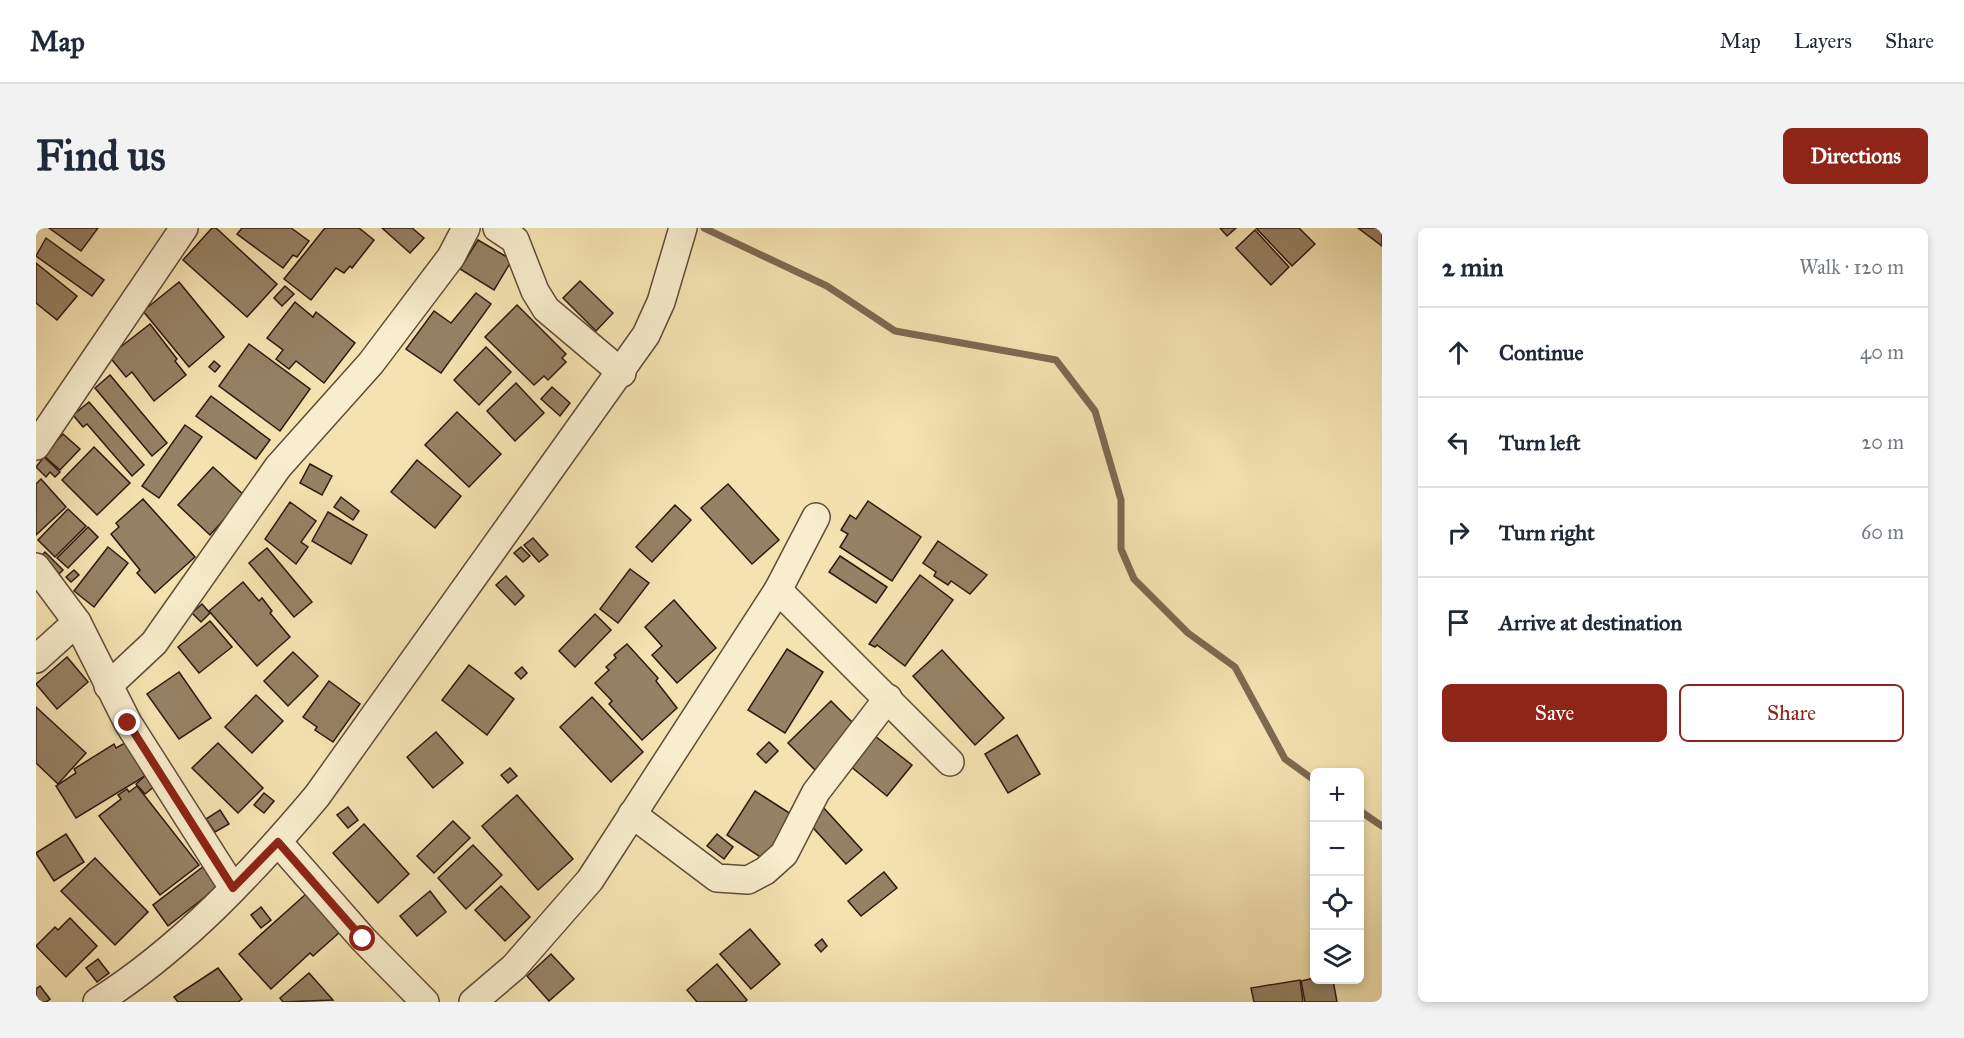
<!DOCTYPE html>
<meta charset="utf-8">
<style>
body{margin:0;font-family:"IM FELL Great Primer",serif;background:#f2f2f3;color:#1f2937}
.controls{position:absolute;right:18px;bottom:18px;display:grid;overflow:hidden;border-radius:9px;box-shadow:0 3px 9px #0003}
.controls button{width:54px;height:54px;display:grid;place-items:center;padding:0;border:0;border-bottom:2px solid #e0e1e3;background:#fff;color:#1f2937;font:30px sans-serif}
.stop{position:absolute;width:18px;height:18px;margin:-14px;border:4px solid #8f2418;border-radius:50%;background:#fff}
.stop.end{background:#8f2418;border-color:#fff;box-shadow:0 2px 6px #0008}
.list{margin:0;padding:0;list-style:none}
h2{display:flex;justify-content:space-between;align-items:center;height:78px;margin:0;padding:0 24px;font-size:26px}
h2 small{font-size:20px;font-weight:400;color:#747a83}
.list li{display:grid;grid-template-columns:39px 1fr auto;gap:18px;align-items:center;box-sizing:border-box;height:90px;padding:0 24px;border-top:2px solid #e0e1e3}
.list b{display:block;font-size:22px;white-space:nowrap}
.list em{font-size:20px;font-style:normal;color:#747a83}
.actions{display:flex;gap:12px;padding:18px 24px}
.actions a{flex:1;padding:14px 0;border:2px solid #8f2418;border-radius:9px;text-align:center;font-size:21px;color:#8f2418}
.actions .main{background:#8f2418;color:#fff}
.icon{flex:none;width:33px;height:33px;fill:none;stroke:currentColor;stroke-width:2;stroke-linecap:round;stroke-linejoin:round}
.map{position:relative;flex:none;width:1346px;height:774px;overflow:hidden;border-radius:9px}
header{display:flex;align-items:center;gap:36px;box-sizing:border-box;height:84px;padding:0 30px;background:#fff;border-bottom:2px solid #e0e1e3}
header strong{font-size:28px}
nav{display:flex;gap:33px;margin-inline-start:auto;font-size:21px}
.intro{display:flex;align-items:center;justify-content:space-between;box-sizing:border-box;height:144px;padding:0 36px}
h1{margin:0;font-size:42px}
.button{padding:15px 27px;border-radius:9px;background:#8f2418;color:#fff;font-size:21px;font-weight:700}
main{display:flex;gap:36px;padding:0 36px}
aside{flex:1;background:#fff;border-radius:9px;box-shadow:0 3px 9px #0003}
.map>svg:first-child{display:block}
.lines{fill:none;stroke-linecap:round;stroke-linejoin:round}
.stream{stroke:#7d6951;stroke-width:7}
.building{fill:#958264;stroke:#2e1911;stroke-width:1.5}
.street-casing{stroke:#604c39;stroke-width:30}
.street{stroke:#f8edcc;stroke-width:27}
.route{stroke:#8f2418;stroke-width:8}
</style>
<header>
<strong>Map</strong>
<nav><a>Map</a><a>Layers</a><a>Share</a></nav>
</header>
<div class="intro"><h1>Find us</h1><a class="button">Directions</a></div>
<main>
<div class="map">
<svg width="1346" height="774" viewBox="0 0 1346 774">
<rect width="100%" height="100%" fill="#f4e3b1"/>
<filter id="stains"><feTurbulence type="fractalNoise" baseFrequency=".00333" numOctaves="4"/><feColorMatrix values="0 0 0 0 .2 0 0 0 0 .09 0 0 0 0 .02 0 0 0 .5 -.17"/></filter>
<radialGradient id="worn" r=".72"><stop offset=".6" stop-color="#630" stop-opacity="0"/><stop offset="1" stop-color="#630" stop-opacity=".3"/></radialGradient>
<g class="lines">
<!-- stream -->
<g class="stream">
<path d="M668 0 791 58 859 103 1020 132 1059 183 1085 272V321L1098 351 1152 405 1199 439 1249 531 1278 552"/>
<path d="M1324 583 1346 598"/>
</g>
</g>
<!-- building -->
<g class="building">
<path d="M13 0H62L45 23Z"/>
<path d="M176 0H180L241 56 211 89 147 32Z"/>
<path d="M206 0H255L273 13 261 29 257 27 247 40 201 6Z"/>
<path d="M289 0H323L338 12 316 40 314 38 308 45 300 40 275 72 248 51Z"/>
<path d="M346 0H376L388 10 374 25Z"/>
<path d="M1184 0H1200L1191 8Z"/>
<path d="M1220 0H1263L1279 16 1256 38Z"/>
<path d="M1322 0H1346V18Z"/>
<path d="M1219 2 1253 39 1235 57 1200 20Z"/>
<path d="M10 10 68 52 56 68 0 28Z"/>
<path d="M442 12 476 32 458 62 424 41Z"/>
<path d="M0 35 41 68 21 92 0 75Z"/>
<path d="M544 53 577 85 560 103 527 70Z"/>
<path d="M143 54 188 109 153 139 107 83Z"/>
<path d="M249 58 258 66 246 78 238 70Z"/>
<path d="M440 65 455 76 405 145 370 121 398 83 415 95Z"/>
<path d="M259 74 277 89 280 84 319 115 288 155 260 133 253 141 240 131 247 122 231 110Z"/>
<path d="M481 77 530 126 526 130 530 134 512 152 508 148 498 157 449 109Z"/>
<path d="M114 96 141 131 139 133 150 147 118 173 96 144 90 149 73 128Z"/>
<path d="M213 116 274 161 244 203 183 158Z"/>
<path d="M450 119 475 144 443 177 418 152Z"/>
<path d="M178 133 184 138 179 144 173 139Z"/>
<path d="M74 147 131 215 116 228 59 160Z"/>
<path d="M480 155 508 185 479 213 451 183Z"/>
<path d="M516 159 534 175 524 188 505 171Z"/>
<path d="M175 168 234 212 220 231 160 188Z"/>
<path d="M53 174 108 237 96 248 51 196 47 199 37 187Z"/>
<path d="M421 184 465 226 433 259 389 217Z"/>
<path d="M149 197 166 209 123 270 106 258Z"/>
<path d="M27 206 44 221 24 242 7 227Z"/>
<path d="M58 219 94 255 61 287 26 252Z"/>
<path d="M8 229 24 244 19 249 14 244 10 249 0 239Z"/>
<path d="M381 232 425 268 399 300 355 264Z"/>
<path d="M274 236 296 248 286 267 264 255Z"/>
<path d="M177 239 209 268 174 307 142 277Z"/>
<path d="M5 251 30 279 0 307V256Z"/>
<path d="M692 256 743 312 716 336 665 280Z"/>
<path d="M305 269 323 283 317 292 298 279Z"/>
<path d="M107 271 159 329 119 365 101 345 104 342 75 306 83 299 80 295Z"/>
<path d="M832 273 885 309 856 353 804 319 812 306 805 302 814 287 820 291Z"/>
<path d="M254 274 280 293 265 314 272 319 260 336 229 311Z"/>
<path d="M639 277 655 292 616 334 600 319Z"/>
<path d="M32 281 50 298 19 329 2 312Z"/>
<path d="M292 284 331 307 315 336 276 313Z"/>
<path d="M52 299 62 309 32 340 21 330Z"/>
<path d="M497 310 512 327 503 334 488 317Z"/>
<path d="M902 313 951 347 934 366 915 353 912 357 898 348 900 344 887 335Z"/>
<path d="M72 319 92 335 58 379 38 363Z"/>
<path d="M485 319 494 328 487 334 478 325Z"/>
<path d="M231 320 276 374 258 389 213 335Z"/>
<path d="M9 324 27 342 18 351 0 333Z"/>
<path d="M804 328 851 359 840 375 793 344Z"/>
<path d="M594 341 613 355 582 395 564 381Z"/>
<path d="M38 342 43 347 35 354 30 349Z"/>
<path d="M884 347 917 372 869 438 841 417 839 419 833 416Z"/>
<path d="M470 348 488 368 479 377 460 357Z"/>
<path d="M207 354 223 373 226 370 236 383 234 385 254 409 221 438 173 383Z"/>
<path d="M638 372 680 420 641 455 616 427 626 418 609 399Z"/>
<path d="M166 376 174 385 165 394 156 385Z"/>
<path d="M559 386 575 402 539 439 523 423Z"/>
<path d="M174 393 196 419 163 445 142 419Z"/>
<path d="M591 416 622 450 620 453 641 480 606 512 573 476 576 473 559 455 573 442 570 439 580 430 578 427Z"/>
<path d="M751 421 787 444 749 505 712 482Z"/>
<path d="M906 422 968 490 939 517 877 448Z"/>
<path d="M257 424 282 448 252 478 228 453Z"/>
<path d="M31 429 52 454 21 481 0 456Z"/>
<path d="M433 437 478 471 451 507 406 472Z"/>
<path d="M486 439 491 445 485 451 479 445Z"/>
<path d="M143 444 175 490 143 511 111 466Z"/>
<path d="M293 453 324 476 297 514 279 502 281 499 267 489Z"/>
<path d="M220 467 247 493 216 525 189 499Z"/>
<path d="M556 469 607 524 575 554 524 499Z"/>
<path d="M795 473 822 500 779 542 752 515Z"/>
<path d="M0 479 50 525 22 556 0 535Z"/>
<path d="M400 504 427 535 397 560 371 529Z"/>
<path d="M981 507 1004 546 972 565 949 526Z"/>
<path d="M839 508 876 537 851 568 814 538Z"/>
<path d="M733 514 742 523 730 535 721 526Z"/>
<path d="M89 515 109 548 40 590 20 558 40 545 38 541 78 516 80 520Z"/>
<path d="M182 515 227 560 202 585 156 540Z"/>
<path d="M474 540 481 548 472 555 465 547Z"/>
<path d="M110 547 119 558 109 566 100 556Z"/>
<path d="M101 558 163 637 124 667 63 588 85 571 82 567 91 561 93 564Z"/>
<path d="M719 563 758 588 729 632 691 607Z"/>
<path d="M228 565 238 573 228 585 218 577Z"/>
<path d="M481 567 537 631 502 662 446 598Z"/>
<path d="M786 578 826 622 810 636 770 592Z"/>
<path d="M312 579 322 592 312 600 301 587Z"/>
<path d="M184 582 193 596 179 604 170 591Z"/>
<path d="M417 593 434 610 398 645 381 628Z"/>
<path d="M328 596 373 646 342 675 297 625Z"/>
<path d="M30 606 48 634 18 653 0 625Z"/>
<path d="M681 606 697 619 688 631 671 618Z"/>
<path d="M437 617 466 647 430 681 402 650Z"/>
<path d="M59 630 112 684 79 717 25 663Z"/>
<path d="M168 638 183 658 132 698 117 677Z"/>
<path d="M848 644 861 660 825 688 812 673Z"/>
<path d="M465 658 494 689 469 713 439 682Z"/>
<path d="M394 663 410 684 381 708 364 688Z"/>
<path d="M270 666 304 704 277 728 274 725 235 761 203 726Z"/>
<path d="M225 679 235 692 225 700 215 687Z"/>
<path d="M34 690 61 718 30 749 0 718 19 699 22 702Z"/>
<path d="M714 701 744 736 715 761 684 726Z"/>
<path d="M786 711 791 718 785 724 779 717Z"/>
<path d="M515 726 538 751 513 773 491 748Z"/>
<path d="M62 731 73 745 61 754 50 740Z"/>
<path d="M681 736 711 772 709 774H661L651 762Z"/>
<path d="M182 740 206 771 202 774H142L138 769Z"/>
<path d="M273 745 297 772 247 774 244 770Z"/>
<path d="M1278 750 1297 752 1301 774H1269L1265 753Z"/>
<path d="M1264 752 1267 774H1218L1215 760Z"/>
<path d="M4 758 14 771 10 774H0V761Z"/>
</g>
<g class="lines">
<!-- street casing -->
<g class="street-casing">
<g id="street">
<path d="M461 0 479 12 499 63 510 81 586 145"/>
<path d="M0 218 148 0"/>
<path d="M0 339 41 394 92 495 197 660"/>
<path d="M742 362 914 534"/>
<path d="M0 431 41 394"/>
<path d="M72 458 118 415 242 239 335 135 415 29 430 0"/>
<path d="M596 586 681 650 712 652 729 643 748 626 780 564 852 470"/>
<path d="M242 614 327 711 389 774"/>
<path d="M61 774C145 721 217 644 281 568L610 107 625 74 647 0"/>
<path d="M437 774 478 739 554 652 742 362 780 289"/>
</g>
</g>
<!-- street -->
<use href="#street" class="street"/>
</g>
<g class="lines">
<!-- route -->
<path class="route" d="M92 495 197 660 242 614 327 711"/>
</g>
<rect width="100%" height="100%" filter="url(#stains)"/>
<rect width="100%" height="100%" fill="url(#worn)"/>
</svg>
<div class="controls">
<button>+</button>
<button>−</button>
<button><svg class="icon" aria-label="locate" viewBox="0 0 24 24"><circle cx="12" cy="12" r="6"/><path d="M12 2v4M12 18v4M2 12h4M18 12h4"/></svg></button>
<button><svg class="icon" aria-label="layers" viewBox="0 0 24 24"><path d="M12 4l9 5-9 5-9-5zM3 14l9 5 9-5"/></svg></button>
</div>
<div class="stop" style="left:327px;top:711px"></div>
<div class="stop end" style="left:92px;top:495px"></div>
</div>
<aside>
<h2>2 min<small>Walk · 120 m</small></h2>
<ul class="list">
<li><svg class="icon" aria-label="ahead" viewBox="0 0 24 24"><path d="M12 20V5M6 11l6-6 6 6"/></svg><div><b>Continue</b></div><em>40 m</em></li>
<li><svg class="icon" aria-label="left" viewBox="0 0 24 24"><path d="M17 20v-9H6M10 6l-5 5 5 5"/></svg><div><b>Turn left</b></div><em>20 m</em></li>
<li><svg class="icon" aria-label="right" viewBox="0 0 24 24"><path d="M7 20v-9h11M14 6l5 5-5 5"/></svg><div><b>Turn right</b></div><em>60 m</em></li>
<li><svg class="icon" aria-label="arrive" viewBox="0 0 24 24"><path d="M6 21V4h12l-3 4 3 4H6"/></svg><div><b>Arrive at destination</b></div></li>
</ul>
<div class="actions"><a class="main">Save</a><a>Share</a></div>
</aside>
</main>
